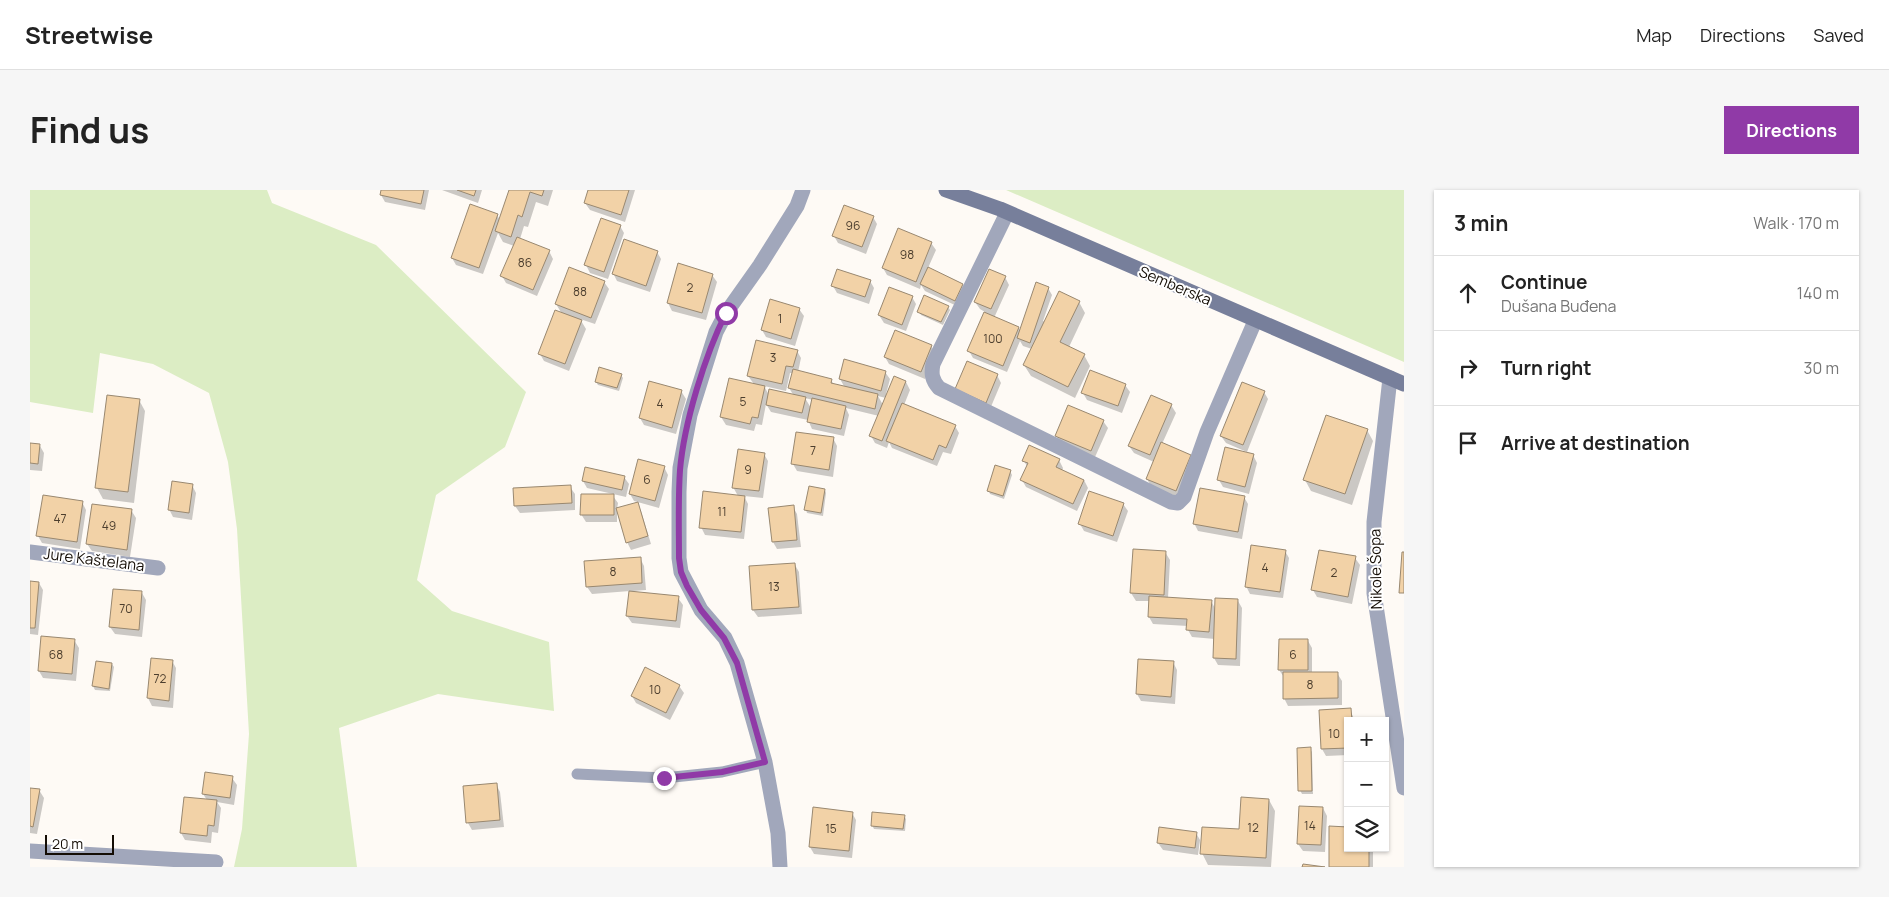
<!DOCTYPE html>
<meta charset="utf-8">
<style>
body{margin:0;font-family:Manrope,sans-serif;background:#f6f6f6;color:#222}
.controls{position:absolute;right:15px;bottom:15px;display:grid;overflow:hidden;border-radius:0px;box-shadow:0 1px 4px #0004}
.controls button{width:45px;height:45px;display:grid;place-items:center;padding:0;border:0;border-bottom:1px solid #e0e0e0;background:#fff;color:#222;font:25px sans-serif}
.scale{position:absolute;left:15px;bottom:12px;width:69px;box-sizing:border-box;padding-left:5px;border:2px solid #140d05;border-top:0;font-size:14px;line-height:18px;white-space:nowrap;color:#140d05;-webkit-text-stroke:4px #fff;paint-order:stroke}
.stop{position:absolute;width:15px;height:15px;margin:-11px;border:4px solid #903aa7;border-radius:50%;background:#fff}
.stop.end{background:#903aa7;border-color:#fff;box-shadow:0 1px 5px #0008}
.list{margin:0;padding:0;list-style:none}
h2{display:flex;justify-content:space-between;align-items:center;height:65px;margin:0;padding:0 20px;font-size:21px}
h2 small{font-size:16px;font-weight:400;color:#767676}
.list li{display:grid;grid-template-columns:32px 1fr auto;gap:15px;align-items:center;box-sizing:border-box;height:75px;padding:0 20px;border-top:1px solid #e0e0e0}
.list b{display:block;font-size:19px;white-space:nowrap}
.list p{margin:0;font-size:16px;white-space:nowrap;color:#767676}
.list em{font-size:16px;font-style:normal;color:#767676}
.icon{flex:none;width:28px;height:28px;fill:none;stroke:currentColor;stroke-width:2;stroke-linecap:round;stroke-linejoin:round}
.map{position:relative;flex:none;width:1374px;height:677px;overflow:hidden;border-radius:0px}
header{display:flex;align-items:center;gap:30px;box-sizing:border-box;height:70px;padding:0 25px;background:#fff;border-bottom:1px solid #e0e0e0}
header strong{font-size:24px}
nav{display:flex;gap:28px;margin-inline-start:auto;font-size:18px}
.intro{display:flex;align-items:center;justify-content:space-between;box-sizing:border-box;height:120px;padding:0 30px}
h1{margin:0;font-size:35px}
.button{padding:12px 22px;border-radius:0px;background:#903aa7;color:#fff;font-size:18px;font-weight:700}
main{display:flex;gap:30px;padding:0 30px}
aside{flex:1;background:#fff;border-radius:0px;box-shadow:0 1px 4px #0004}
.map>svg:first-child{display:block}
.green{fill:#dcedc4}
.shadow{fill:#0003;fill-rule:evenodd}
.building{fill:#f2d2a7;stroke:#998870}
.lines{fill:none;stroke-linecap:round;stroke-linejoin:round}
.lane{stroke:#a1a7bb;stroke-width:11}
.street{stroke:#a1a7bb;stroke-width:15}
.secondary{stroke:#777f9b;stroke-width:15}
.route{stroke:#903aa7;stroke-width:6}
.labels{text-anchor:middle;stroke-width:4;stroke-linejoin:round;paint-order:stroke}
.number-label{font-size:12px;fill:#4c3e2e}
.street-label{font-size:15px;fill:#140d05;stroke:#fff}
</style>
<header>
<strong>Streetwise</strong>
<nav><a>Map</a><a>Directions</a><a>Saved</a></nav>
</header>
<div class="intro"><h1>Find us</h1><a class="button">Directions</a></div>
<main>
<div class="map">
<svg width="1374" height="677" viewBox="0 0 1374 677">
<rect width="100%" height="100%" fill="#fefaf5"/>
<!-- green -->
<g class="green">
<path d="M0 0H237L242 13 346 55 496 202 475 257 406 305 387 390 422 421 519 452 524 521 408 504 309 538 327 677H204L212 639 219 544 207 339 198 272 179 203 123 174 70 163 63 223 0 212Z"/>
<path d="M976 0H1374V172Z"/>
</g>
<!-- shadow -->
<g class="shadow">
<path d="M352 0H399L395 20 355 12 351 5Z"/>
<path d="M412 0H452L448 13Z"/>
<path d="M480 0H523L518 16 506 12 498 37 494 36 490 49 519 61 523 69 507 106 476 93 472 86 484 56 473 52 468 43 453 84 426 75 422 68 467 25 470 30Z"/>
<path d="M559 0H605L595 32 560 20 555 13Z"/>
<path d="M843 27 847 34 836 64 808 53 804 46Z"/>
<path d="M590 36 594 43 578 89 560 83 556 75Z"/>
<path d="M901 53 906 60 898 78 932 95 936 102 929 117 895 101 891 95 890 99 857 85 853 78Z"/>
<path d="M627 62 631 69 620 102 587 91 583 83Z"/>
<path d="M682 85 687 92 676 130 642 121 638 113Z"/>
<path d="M975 87 979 95 964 128 989 138 991 142 1018 98 1022 105 1013 131 1015 132 1049 112 1055 123 1039 157 1054 165 1060 176 1045 208 1001 186 994 175 1002 159 993 156 990 151 977 182 943 168 939 161 955 122 950 119 945 112Z"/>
<path d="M840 91 844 98 839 114 807 103 803 96Z"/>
<path d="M574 92 579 99 565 134 550 129 556 139 539 181 514 171 510 164 532 124 526 114Z"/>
<path d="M882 107 886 114 876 141 854 133 849 125Z"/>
<path d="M918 117 920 120 913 135 891 125 889 121Z"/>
<path d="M769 119 774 126 765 156 736 147 732 140Z"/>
<path d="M901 156 905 163 895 189 859 174 855 167Z"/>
<path d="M767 161 771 168 768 182 801 190 804 195 815 198 810 189 855 182 860 189 856 204 857 205 864 188 876 192 880 200 874 215 925 236 929 243 921 264 913 262 907 276 862 258 859 252 857 258 845 253 841 246 849 226 816 218 819 225 814 246 782 239 778 230 741 222 736 214 732 235 726 234 724 241 696 235 691 227 724 194 718 186ZM760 183H763L759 198 764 206 739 205 734 196 756 201ZM848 206 856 208 853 215ZM775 208 783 210 781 218Z"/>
<path d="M591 185 593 188 589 201 568 195 566 192Z"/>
<path d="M967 185 971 193 960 219 926 199Z"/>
<path d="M1095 195 1100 202 1092 223 1057 210 1053 203Z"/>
<path d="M651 201 656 209 646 244 614 235 610 228Z"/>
<path d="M1234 202 1238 209 1217 262 1196 253 1191 246Z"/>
<path d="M109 210 115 221 104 313 73 309 67 298Z"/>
<path d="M1141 215 1146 223 1132 254 1160 266 1164 273 1150 308 1121 296 1117 289 1124 272 1104 263 1099 256Z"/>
<path d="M1073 231 1078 238 1065 267 1031 253 1026 246Z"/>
<path d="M1337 240 1343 251 1322 315 1281 301 1275 290Z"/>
<path d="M803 248 807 256 803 287 767 281 763 274Z"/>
<path d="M0 254 10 256 14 263 12 281 0 280Z"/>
<path d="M734 264 738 271 733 308 714 306 718 314 714 349 675 345 671 337 708 306 703 297Z"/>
<path d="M1223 265 1227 273 1219 304 1193 297 1189 290Z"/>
<path d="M1029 270 1033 278 1032 281 1054 290 1058 298 1047 321 996 297 992 290 998 278 994 271Z"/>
<path d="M634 277 638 285 629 318 604 311 600 304Z"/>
<path d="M980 281 982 285 974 309 960 304 959 301Z"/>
<path d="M594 287 599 294 596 307 557 298 553 291Z"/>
<path d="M162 295 166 303 162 330 143 327 139 319Z"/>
<path d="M540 297 545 304V320L490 323 485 316Z"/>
<path d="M795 300 796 303 793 326 777 323 776 320Z"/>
<path d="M583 306 588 313 587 319 607 314 611 321 621 354 601 360 597 352 587 322V332H556L551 324Z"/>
<path d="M1214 307 1218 314 1212 349 1168 341 1164 333Z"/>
<path d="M52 312 56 320 50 359 12 353 8 346Z"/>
<path d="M1093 314 1098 321 1087 352 1054 341 1050 334Z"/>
<path d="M763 317 767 324 771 357 747 359 743 352 740 319Z"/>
<path d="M101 320 106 328 100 367 62 361 57 354Z"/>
<path d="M1104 361 1135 362 1140 370 1138 408 1181 411 1186 420 1208 411 1212 418 1210 476 1188 475 1184 468 1185 449 1162 447 1158 440V436L1123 434 1119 427 1120 411H1106L1101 403Z"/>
<path d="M1255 361 1259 368 1253 408 1220 404 1216 396Z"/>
<path d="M610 368 614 376 616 400 603 401V403L648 408 653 415 650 438 602 433 597 426 600 401 562 404 557 397Z"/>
<path d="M1325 368 1330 375 1322 414 1287 407 1283 400Z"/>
<path d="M765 375 769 382 772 424 728 427 723 420 721 377Z"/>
<path d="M0 392 9 393 13 400 8 445 0 444Z"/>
<path d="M112 403 116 410 112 447 85 444 80 437Z"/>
<path d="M44 450 49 458 46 491 13 488 9 481Z"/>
<path d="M1278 451 1282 458V484L1307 483 1312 491V515L1258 516 1254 508V487L1249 480Z"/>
<path d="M122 469 142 471 146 478 143 518 122 516 118 508Z"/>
<path d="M1143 472 1147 480 1145 514 1111 511 1107 504Z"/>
<path d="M82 474 84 477 80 501 65 500 63 496Z"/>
<path d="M649 496 654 503 640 530 606 513 602 506Z"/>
<path d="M1320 520 1325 531H1318V565L1296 566 1292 559Z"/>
<path d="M1280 559 1282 562 1283 604H1272L1270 600Z"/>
<path d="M202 588 207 595 204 615 187 612 191 618 188 643 182 642 181 653 155 650 151 643 177 610 173 604Z"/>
<path d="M466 594 470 602 474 637 442 640 438 633Z"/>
<path d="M0 599 9 600 14 608 7 644 0 643Z"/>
<path d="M1239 610 1245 621 1241 677 1178 675 1172 663 1210 640Z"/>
<path d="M1293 618 1297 626 1295 662 1273 661 1268 654Z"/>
<path d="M822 623 826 630 822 668 784 664 780 657Z"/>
<path d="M874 626 876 629 875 641 844 639 842 635Z"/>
<path d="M1166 643 1170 650 1168 665 1133 660 1128 653Z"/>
<path d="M1318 658H1343V677H1300Z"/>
</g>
<!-- building -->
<g class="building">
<path d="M351 0H394L391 14 350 5Z"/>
<path d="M427 0H446L444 6Z"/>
<path d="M479 0H514L512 6 500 2 492 27 488 25 481 47 465 41Z"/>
<path d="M558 0H599L591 25 554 13Z"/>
<path d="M440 14 468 24 449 78 421 68Z"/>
<path d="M814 15 844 26 832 57 802 46Z"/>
<path d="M571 28 591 35 574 82 554 75Z"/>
<path d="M868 38 902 52 886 92 852 78Z"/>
<path d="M487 47 520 60 503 100 470 86Z"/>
<path d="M594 49 628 61 616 96 582 84Z"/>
<path d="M648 73 683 84 672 123 637 113Z"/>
<path d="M539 77 575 91 561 128 525 114Z"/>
<path d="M898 77 933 94 925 111 890 94Z"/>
<path d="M807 79 841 90 835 107 801 96Z"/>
<path d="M959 79 976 86 961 119 944 112Z"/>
<path d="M1006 92 1019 97 1000 153 987 148Z"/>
<path d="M859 97 883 106 872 135 848 125Z"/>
<path d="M1029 101 1050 111 1030 152 1055 164 1038 197 993 175Z"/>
<path d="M894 105 919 116 911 132 887 122Z"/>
<path d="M740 109 770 118 761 149 731 140Z"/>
<path d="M525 120 552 130 535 174 508 164Z"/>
<path d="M954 122 989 137 973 176 937 161Z"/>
<path d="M865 140 902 155 891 182 854 167Z"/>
<path d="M726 150 768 160 763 177 756 176 752 194 717 186Z"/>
<path d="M814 169 856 181 851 201 809 189Z"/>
<path d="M937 171 968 184 956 213 925 199Z"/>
<path d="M569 177 592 184 587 198 565 192Z"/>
<path d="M763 179 802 189 801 193 848 204 845 219 758 198Z"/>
<path d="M1060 180 1096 194 1088 216 1051 203Z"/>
<path d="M864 186 876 191 852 251 839 246Z"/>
<path d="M699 188 735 196 728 228 722 227 720 234 690 227Z"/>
<path d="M619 191 652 200 642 238 609 228Z"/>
<path d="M1212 192 1235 201 1213 255 1190 246Z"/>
<path d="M739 199 776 207 772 223 736 215Z"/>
<path d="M77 205 110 209 98 302 65 298Z"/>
<path d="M1121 205 1142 214 1120 265 1098 256Z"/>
<path d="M782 208 816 216 811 239 777 232Z"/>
<path d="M872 213 926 235 916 258 909 255 903 270 856 251Z"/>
<path d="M1038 215 1074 230 1061 261 1025 246Z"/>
<path d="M1296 225 1338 239 1315 304 1273 290Z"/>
<path d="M766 242 804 247 799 280 761 274Z"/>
<path d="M1131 252 1161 265 1146 301 1116 289Z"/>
<path d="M0 253 10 254 8 274 0 273Z"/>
<path d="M999 255 1030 269 1026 277 1054 290 1043 314 990 290 998 273 992 271Z"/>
<path d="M1195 257 1224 264 1215 297 1187 290Z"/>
<path d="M708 259 735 263 729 301 702 298Z"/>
<path d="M608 269 635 276 625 311 599 304Z"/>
<path d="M965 275 981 280 973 306 957 301Z"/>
<path d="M555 277 595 286 592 300 552 291Z"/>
<path d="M142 291 163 294 159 323 138 320Z"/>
<path d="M541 295 542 313 484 316 483 298Z"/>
<path d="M779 296 795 299 791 323 774 320Z"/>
<path d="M1170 298 1215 306 1208 342 1163 334Z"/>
<path d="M673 301 715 306 711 342 669 338Z"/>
<path d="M1059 301 1094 313 1083 346 1048 334Z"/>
<path d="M551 304H584V325H550Z"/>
<path d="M13 305 53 311 47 352 6 346Z"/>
<path d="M608 312 618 346 596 353 586 318Z"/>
<path d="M62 314 102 319 97 360 56 354Z"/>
<path d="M764 315 767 350 742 352 738 318Z"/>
<path d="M1221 355 1256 360 1250 402 1215 397Z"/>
<path d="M1103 359 1136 361 1134 405 1100 403Z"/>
<path d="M1289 360 1326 366 1318 407 1281 400Z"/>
<path d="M1372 362H1374V403H1369Z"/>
<path d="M611 367 612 393 556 397 554 371Z"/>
<path d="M765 373 769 417 722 420 719 376Z"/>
<path d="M0 391 9 392 5 438H0Z"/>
<path d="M83 399 112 401 109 440 79 437Z"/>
<path d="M599 401 649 406 646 431 596 426Z"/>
<path d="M1119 406 1182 410 1179 442 1156 440 1157 429 1118 427Z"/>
<path d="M1185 408 1208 409 1206 469 1183 468Z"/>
<path d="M11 446 45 449 42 484 8 481Z"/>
<path d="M1249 449H1278V480H1248Z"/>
<path d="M121 468 143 470 139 511 117 508Z"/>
<path d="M1108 469 1144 471 1141 507 1106 504Z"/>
<path d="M66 471 82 473 79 499 62 496Z"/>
<path d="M615 477 650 495 636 523 601 506Z"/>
<path d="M1253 482H1308V508L1253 509Z"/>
<path d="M1321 518 1322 531H1318V558L1291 559 1289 520Z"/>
<path d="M1281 557 1282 601H1268L1267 558Z"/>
<path d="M175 582 203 586 200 608 172 604Z"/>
<path d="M467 593 470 630 436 633 433 596Z"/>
<path d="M0 598 10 599 3 637 0 636Z"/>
<path d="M154 607 187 610 184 636 178 635 177 646 150 643Z"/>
<path d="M1211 607 1239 609 1236 668 1170 664 1172 637 1209 639Z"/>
<path d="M1269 616 1293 617 1291 655 1267 654Z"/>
<path d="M783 617 823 622 819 661 779 657Z"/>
<path d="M842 622 875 625 873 639 841 636Z"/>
<path d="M1299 636 1318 637V658H1339V677H1299Z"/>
<path d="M1129 637 1167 642 1165 658 1127 653Z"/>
<path d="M1273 674 1295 677H1272Z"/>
</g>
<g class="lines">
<!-- lane -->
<path class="lane" d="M547 584 634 588 692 582 735 572"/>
<!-- street -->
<g class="street">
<path d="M977 23 903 174C901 184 902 190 909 198L1141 312 1148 313 1154 307 1177 242 1225 131"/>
<path d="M1360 188 1344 332V403L1374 598"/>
<path d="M0 362 128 378"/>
<path d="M0 661 186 672"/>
<path d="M750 677 748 643 735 572 707 473 695 448 671 420 651 382 649 368V302L650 278 660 225 686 142 696 123 730 75 767 16 773 0"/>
</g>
<!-- secondary -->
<path class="secondary" d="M916 0 970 19 1374 194"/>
</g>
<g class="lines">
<!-- route -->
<path class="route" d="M634 588 692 582 735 572 707 473 694 448 671 420 657 396 651 382 649 368C649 338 648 309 650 280 654 233 675 165 696 123"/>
</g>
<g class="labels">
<!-- number labels -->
<g class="number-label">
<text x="823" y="40">96</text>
<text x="877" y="69">98</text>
<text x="495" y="77">86</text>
<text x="660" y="102">2</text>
<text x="550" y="106">88</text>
<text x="750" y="133">1</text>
<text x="963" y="153">100</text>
<text x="743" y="172">3</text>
<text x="713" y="216">5</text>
<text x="630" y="218">4</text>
<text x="783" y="265">7</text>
<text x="718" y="284">9</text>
<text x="617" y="294">6</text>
<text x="692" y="326">11</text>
<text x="30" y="333">47</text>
<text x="79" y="340">49</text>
<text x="1235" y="382">4</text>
<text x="583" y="386">8</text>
<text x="1304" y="387">2</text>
<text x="744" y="401">13</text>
<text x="96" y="423">70</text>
<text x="26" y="469">68</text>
<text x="1263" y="469">6</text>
<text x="130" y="493">72</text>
<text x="1280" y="499">8</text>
<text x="625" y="504">10</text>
<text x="1304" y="548">10</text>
<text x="1280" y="640">14</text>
<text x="1223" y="642">12</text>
<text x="801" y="643">15</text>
</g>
<!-- street labels -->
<g class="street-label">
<text transform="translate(1145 96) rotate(23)" y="5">Semberska</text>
<text transform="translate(64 370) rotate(7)" y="5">Jure Kaštelana</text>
<text transform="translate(1346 379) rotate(-91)" y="5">Nikole Šopa</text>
</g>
</g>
</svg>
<div class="controls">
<button>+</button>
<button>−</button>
<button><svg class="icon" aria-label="layers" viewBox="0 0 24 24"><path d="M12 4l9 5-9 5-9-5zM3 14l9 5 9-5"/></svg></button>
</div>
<div class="scale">20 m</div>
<div class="stop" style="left:696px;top:123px"></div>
<div class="stop end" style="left:634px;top:588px"></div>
</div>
<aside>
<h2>3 min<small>Walk · 170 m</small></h2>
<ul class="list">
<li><svg class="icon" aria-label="ahead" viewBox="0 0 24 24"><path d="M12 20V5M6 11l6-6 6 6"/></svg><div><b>Continue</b><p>Dušana Buđena</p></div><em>140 m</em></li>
<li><svg class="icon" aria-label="right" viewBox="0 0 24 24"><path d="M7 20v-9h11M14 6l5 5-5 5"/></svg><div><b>Turn right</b></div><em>30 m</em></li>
<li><svg class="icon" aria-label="arrive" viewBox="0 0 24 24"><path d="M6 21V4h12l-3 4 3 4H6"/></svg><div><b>Arrive at destination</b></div></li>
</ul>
</aside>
</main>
